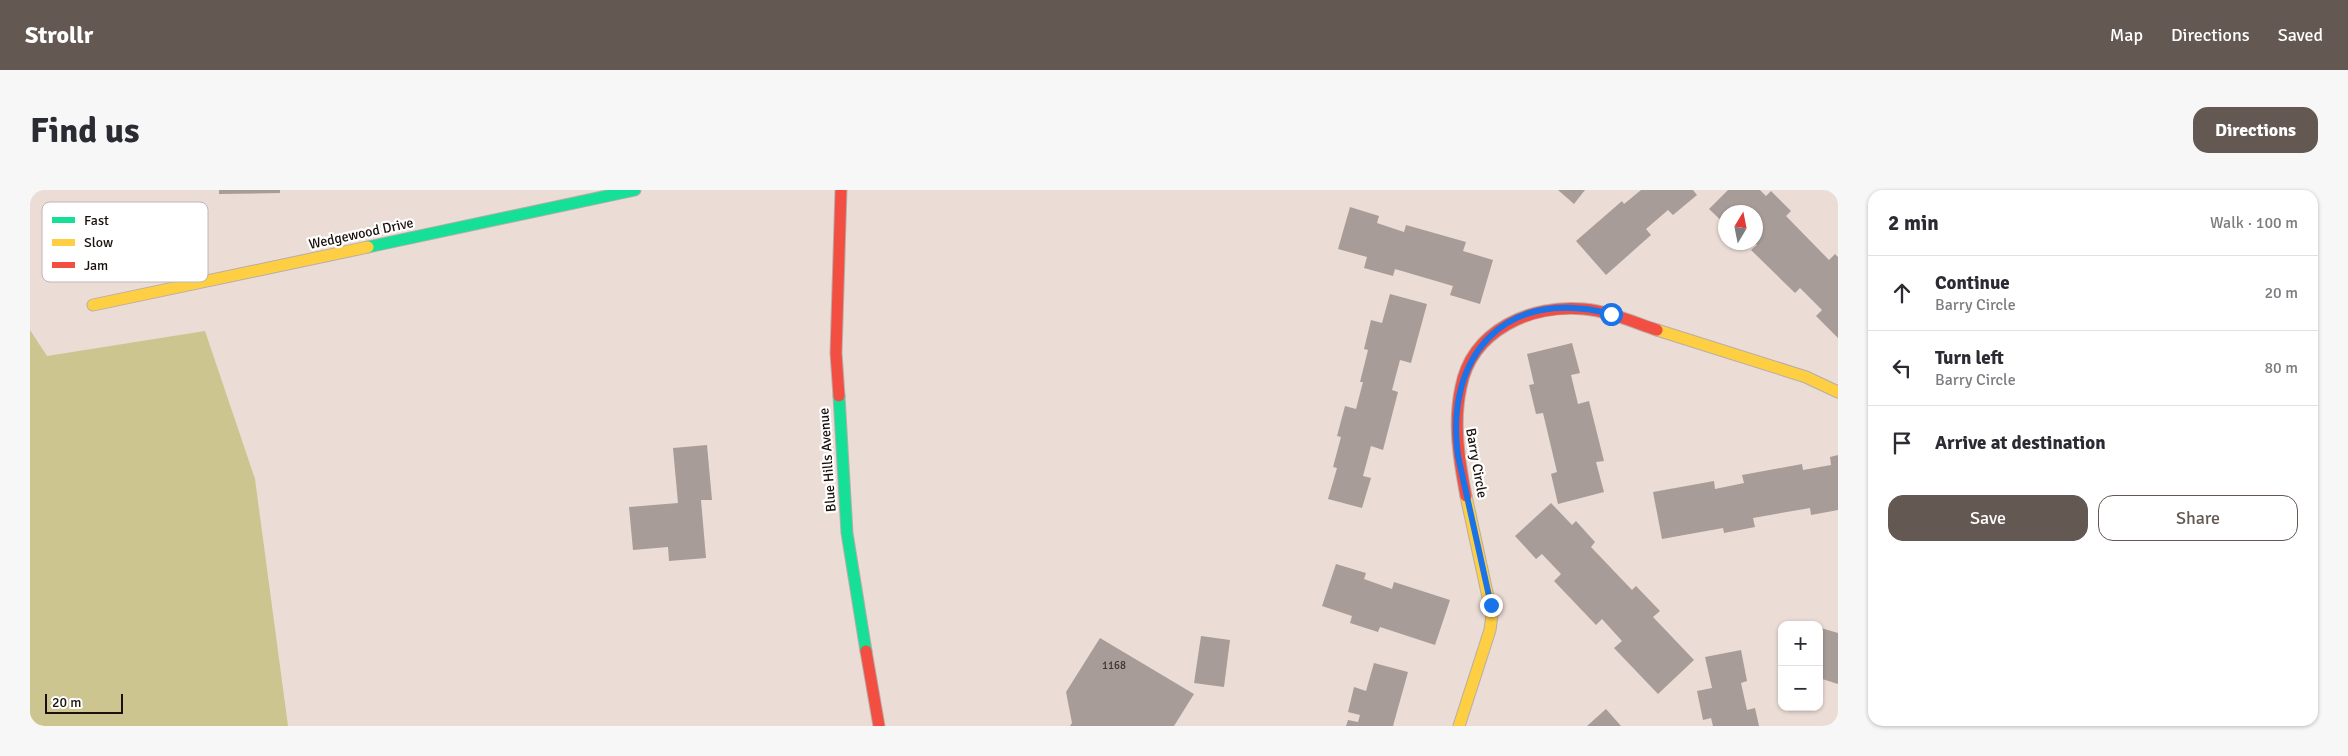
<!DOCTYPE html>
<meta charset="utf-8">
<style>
body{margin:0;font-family:Signika,sans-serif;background:#f7f7f7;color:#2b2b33}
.controls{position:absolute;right:15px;bottom:15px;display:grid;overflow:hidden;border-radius:10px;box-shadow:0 1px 4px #0004}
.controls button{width:45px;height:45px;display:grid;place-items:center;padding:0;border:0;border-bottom:1px solid #e1e1e2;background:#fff;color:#2b2b33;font:25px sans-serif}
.compass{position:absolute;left:1688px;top:15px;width:45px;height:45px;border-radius:50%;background:#fff;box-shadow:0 1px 4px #0004;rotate:10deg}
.scale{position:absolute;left:15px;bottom:12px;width:78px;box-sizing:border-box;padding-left:5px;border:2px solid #1a110c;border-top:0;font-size:14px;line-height:18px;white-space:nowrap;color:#1a110c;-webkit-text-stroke:4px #fff;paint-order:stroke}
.stop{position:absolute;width:15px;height:15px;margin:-11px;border:4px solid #1a73e8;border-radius:50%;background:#fff}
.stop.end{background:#1a73e8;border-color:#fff;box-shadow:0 1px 5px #0008}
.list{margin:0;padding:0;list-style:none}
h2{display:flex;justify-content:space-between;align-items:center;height:65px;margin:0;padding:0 20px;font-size:21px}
h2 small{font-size:16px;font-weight:400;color:#7c7c81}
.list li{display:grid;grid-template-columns:32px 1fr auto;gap:15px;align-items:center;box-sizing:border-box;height:75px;padding:0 20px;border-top:1px solid #e1e1e2}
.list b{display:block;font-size:19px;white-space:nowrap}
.list p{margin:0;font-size:16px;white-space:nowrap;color:#7c7c81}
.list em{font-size:16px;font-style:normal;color:#7c7c81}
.actions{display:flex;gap:10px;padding:15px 20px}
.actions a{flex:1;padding:11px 0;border:1px solid #635852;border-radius:15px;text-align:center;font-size:18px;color:#635852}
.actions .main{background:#635852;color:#fff}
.icon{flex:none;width:28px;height:28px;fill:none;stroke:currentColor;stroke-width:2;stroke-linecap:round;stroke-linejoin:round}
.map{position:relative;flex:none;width:1808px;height:536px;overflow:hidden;border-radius:15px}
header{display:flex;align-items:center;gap:30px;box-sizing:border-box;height:70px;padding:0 25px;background:#635852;color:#fff}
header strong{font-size:24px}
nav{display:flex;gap:28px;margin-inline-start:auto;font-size:18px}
.intro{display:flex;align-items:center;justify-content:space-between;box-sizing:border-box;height:120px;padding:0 30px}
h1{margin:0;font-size:35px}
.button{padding:12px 22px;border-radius:15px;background:#635852;color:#fff;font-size:18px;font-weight:700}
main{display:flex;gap:30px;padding:0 30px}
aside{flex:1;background:#fff;border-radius:15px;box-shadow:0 1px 4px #0004}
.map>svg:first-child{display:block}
.forest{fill:#ccc58f}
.building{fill:#a89c98}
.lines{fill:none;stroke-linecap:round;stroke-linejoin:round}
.fast-casing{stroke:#b8ada7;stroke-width:13}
.slow-casing{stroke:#b8ada7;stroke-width:13}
.jam-casing{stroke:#b8ada7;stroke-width:13}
.fast{stroke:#16e098;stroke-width:11}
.slow{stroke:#ffcf43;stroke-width:11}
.jam{stroke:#f24e42;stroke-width:11}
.route{stroke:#1a73e8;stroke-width:6}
.labels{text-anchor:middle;stroke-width:4.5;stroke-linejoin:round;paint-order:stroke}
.number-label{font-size:11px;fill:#3e342f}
.street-label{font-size:14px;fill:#1a110c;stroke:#fff}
.key{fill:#fff;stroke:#bab8b6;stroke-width:1}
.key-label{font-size:14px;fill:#1a110c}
</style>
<header>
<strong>Strollr</strong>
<nav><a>Map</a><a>Directions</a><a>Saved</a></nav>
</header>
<div class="intro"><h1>Find us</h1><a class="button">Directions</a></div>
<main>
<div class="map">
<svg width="1808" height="536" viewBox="0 0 1808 536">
<rect width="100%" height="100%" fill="#ebdcd5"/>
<!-- forest -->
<path class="forest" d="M0 140 17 166 175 141 225 289 258 536H0Z"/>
<!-- building -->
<g class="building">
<path d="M189 0H250V3L189 4Z"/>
<path d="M1528 0H1555L1544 14Z"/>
<path d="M1611 0H1663L1667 5 1643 25 1638 20 1616 39 1621 45 1576 85 1546 51 1592 11 1594 14Z"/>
<path d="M1698 0H1730L1736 6 1741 1 1761 21 1756 26 1799 70 1805 64 1808 67V148L1786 126 1792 120 1770 98 1765 103 1721 60 1727 55 1724 52 1726 22H1696V35L1679 19Z"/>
<path d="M1320 17 1349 26 1347 33 1374 42 1376 35 1436 52 1433 61 1463 70 1450 114 1420 105 1423 96 1365 79 1363 86 1334 78 1337 67 1308 59Z"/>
<path d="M1360 104 1397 114 1381 173 1370 170 1362 200 1368 202 1353 260 1341 256 1333 286 1341 288 1332 318 1298 309 1307 278 1303 277 1311 247 1307 246 1315 216 1326 219 1333 192H1330L1338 160 1334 159 1341 130 1352 133Z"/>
<path d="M1542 153 1550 183 1541 185 1548 214 1559 211 1574 271 1566 272 1574 302 1528 314 1521 284 1527 282 1513 223 1506 224 1499 195 1504 194 1497 164Z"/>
<path d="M677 255 682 310H671L676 368 639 371 638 357 603 360 599 317 648 313 643 258Z"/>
<path d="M1808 265V320L1781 325 1780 318 1723 328 1725 337 1694 343 1693 338 1632 349 1623 302 1684 291 1685 299 1714 293 1712 285 1772 274 1773 280 1801 275 1800 267Z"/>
<path d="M1521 313 1542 335 1546 331 1565 352 1561 357 1602 400 1606 396 1630 421 1623 427 1664 470 1628 504 1584 458 1592 451 1572 429 1566 435 1524 391 1531 384 1512 364 1506 369 1485 346Z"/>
<path d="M1306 374 1336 383 1334 389 1362 399 1364 392 1420 410 1405 455 1350 437 1348 442 1320 433 1322 426 1292 416Z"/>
<path d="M1791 438 1808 443V494L1789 488Z"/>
<path d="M1171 446 1200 450 1194 497 1164 493Z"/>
<path d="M1070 448 1164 504 1144 536H1040L1042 533 1036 502Z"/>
<path d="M1711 460 1717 491 1711 493 1717 520 1725 518 1729 536H1683L1681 528 1673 530 1667 501 1682 498 1675 467Z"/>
<path d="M1344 473 1378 482 1363 536H1316L1318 530 1328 532 1330 525 1318 522 1324 497 1336 501Z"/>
<path d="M1576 519 1591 536H1557Z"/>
</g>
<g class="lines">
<!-- fast casing -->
<g class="fast-casing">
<g id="fast">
<path d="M338 57 605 0"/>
<path d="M809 206 817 343 836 461"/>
</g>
</g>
<!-- slow casing -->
<g class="slow-casing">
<g id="slow">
<path d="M63 115 338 57"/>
<path d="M1627 140 1776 187 1808 202"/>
<path d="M1429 536 1460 440 1462 425 1436 306"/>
</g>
</g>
<!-- jam casing -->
<g class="jam-casing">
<g id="jam">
<path d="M809 206 806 163 811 0"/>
<path d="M1436 306C1429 270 1423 233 1431 197 1442 140 1501 114 1554 119 1578 121 1603 132 1627 140"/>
<path d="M836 461 849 536"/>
</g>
</g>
<!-- fast -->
<use href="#fast" class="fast"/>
<!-- slow -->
<use href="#slow" class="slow"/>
<!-- jam -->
<use href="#jam" class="jam"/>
</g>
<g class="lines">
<!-- route -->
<path class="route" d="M1461 415 1428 266C1414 164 1477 96 1581 124"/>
</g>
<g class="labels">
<!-- number labels -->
<g class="number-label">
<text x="1084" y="479">1168</text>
</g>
<!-- street labels -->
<g class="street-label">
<text transform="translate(331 43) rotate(-12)" y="5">Wedgewood Drive</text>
<text transform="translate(797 270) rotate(-94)" y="5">Blue Hills Avenue</text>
<text transform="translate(1447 273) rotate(80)" y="5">Barry Circle</text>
</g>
</g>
<!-- legend -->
<rect x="12" y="12" width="166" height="80" rx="8" class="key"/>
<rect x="22" y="27" width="23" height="6" fill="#16e098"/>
<rect x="22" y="49" width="23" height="7" fill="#ffcf43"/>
<rect x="22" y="72" width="23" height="6" fill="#f24e42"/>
<g class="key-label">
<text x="54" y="35">Fast</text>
<text x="54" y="57">Slow</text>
<text x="54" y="80">Jam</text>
</g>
</svg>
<div class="controls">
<button>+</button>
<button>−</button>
</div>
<svg class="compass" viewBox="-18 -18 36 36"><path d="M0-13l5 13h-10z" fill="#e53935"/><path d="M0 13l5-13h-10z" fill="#7c7c81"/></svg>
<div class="scale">20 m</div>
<div class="stop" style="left:1581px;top:124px"></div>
<div class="stop end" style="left:1461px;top:415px"></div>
</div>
<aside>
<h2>2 min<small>Walk · 100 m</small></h2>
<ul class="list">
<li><svg class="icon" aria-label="ahead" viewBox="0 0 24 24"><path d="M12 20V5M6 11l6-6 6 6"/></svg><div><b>Continue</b><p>Barry Circle</p></div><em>20 m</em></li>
<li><svg class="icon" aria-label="left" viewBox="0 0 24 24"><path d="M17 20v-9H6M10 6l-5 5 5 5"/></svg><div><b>Turn left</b><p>Barry Circle</p></div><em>80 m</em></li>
<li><svg class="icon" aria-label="arrive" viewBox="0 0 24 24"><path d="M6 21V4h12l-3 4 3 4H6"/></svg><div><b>Arrive at destination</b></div></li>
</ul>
<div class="actions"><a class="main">Save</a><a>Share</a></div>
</aside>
</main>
